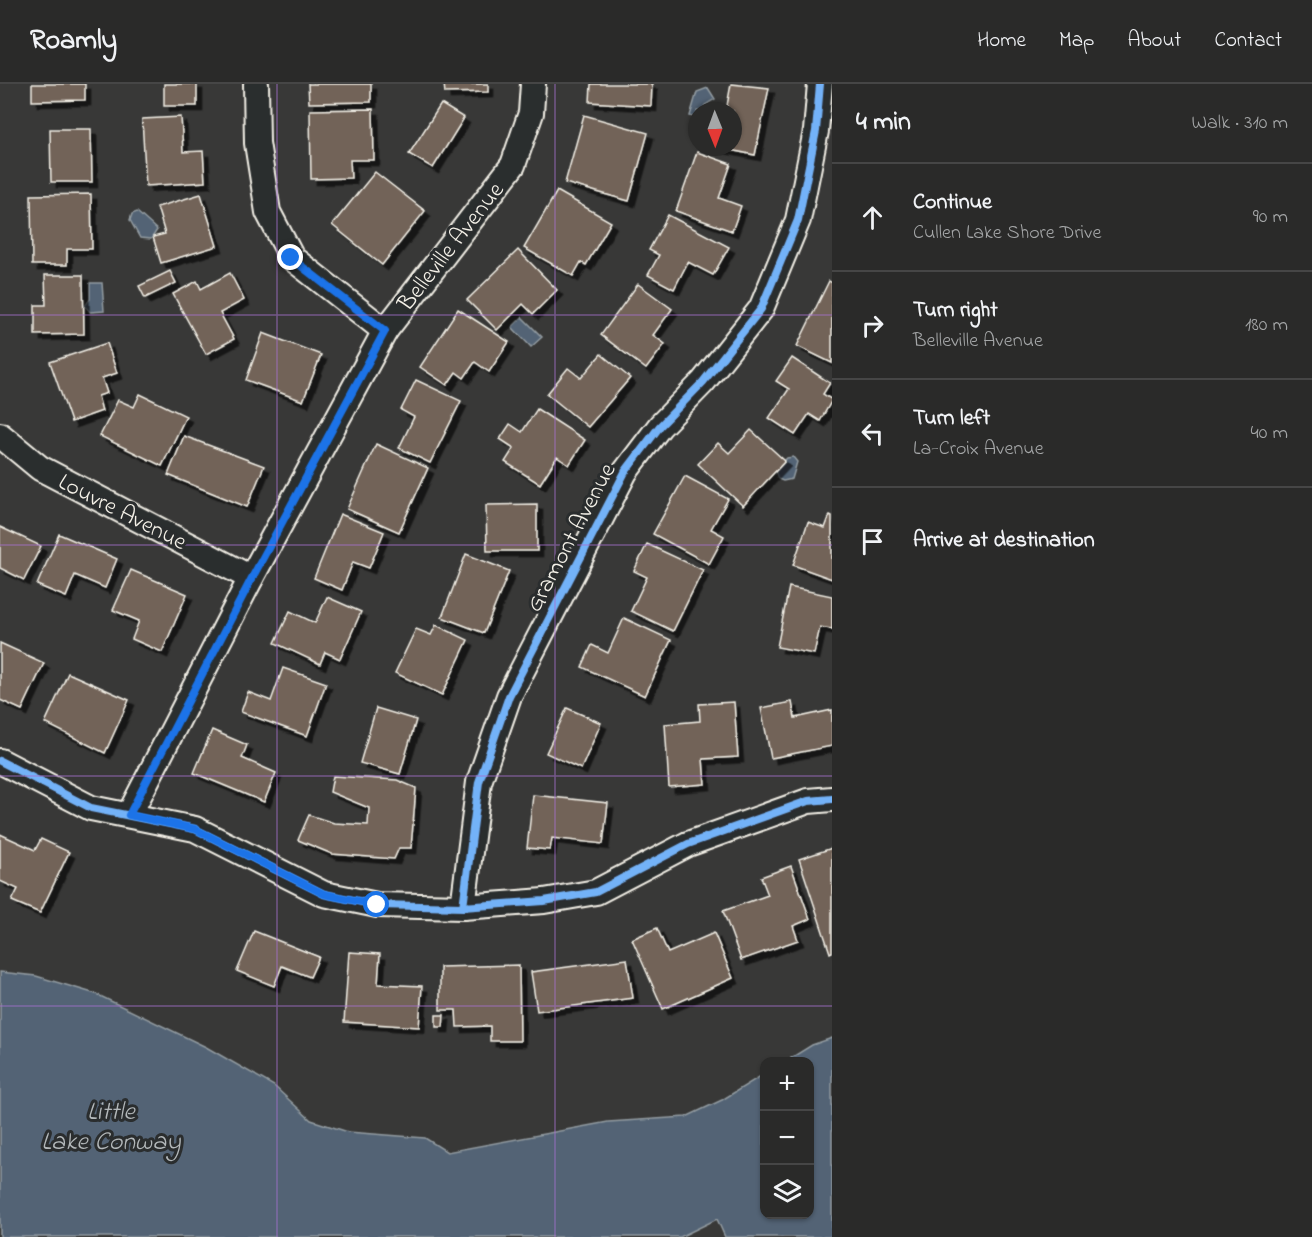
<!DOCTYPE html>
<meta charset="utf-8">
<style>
body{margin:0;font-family:"Indie Flower",sans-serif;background:#323231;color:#f1f3f6}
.controls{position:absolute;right:18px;bottom:18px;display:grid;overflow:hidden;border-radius:12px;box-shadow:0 2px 4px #0004}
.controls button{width:54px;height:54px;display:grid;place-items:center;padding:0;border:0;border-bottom:2px solid #464646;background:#2a2a29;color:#f1f3f6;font:30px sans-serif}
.compass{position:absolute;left:688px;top:18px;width:54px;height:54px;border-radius:50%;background:#2a2a29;box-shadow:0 2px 4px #0004;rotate:179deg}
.stop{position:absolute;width:18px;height:18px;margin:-14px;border:4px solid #1a73e8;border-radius:50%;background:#fff}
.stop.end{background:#1a73e8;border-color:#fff;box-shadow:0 2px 6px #0008}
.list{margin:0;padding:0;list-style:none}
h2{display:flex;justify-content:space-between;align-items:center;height:78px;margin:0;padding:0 24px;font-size:26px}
h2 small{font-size:20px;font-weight:400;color:#a5a7a8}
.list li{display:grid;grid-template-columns:39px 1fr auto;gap:18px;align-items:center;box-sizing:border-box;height:108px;padding:0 24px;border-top:2px solid #464646}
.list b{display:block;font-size:22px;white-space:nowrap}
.list p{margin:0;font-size:20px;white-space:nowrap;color:#a5a7a8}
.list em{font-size:20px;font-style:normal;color:#a5a7a8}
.icon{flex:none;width:33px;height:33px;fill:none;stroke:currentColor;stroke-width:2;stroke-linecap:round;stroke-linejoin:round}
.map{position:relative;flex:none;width:832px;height:1153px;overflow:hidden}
header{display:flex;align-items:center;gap:36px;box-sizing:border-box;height:84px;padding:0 30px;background:#2a2a29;border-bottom:2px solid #464646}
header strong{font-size:28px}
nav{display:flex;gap:33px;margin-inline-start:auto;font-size:21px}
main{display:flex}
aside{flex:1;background:#2a2a29}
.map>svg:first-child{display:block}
.water{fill:#526374;stroke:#939ca2;stroke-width:1.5}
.building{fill:#726359;stroke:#f4f1e8;stroke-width:1.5;filter:url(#shadow)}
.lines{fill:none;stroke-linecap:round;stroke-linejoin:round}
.minor-casing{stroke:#f4f1e8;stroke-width:28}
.minor{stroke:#2a2d2e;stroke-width:24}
.cycleway-casing{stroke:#2a2d2e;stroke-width:11}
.cycleway{stroke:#73b2f8;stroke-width:8}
.route{stroke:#1a73e8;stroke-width:8}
.grid{fill:none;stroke:#a571cd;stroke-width:1.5;stroke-opacity:0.55}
.labels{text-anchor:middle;stroke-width:6;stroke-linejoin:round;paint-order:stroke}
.street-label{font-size:24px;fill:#f4f1e8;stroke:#2a2d2e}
.water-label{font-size:26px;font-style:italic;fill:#b3b8ba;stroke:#2a2d2e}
</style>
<header>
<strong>Roamly</strong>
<nav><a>Home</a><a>Map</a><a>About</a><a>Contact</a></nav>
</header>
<main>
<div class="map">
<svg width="832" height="1153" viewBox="0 0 832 1153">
<defs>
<filter id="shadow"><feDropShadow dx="5.5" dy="5.5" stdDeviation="0" flood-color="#0009"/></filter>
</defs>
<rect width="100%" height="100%" fill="#383837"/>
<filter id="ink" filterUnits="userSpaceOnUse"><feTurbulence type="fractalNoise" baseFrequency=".0167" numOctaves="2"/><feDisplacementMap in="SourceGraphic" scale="12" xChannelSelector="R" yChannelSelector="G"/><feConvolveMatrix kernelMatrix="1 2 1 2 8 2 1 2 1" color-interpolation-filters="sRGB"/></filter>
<g filter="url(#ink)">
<!-- water -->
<g class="water">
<path d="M708 4 715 15 705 21 703 27H697V34L690 32 697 8Z"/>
<path d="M137 128 157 146 151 155 140 154 130 136 132 130Z"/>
<path d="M90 199H102L104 227 90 228 85 222 90 215Z"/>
<path d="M522 233 542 253 531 263 512 243Z"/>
<path d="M793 373 797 378 792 395 783 397 778 395 775 386 787 374Z"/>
<path d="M0 888 36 892 96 910 206 963 274 1002 311 1036 348 1048 425 1054 447 1068 608 1038 686 1033 722 1016 764 990V1130H810V978L786 977 812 961 832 954V1153H725L717 1135 680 1153H0Z"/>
</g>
<!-- building -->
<g class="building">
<path d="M32 0H85V16L32 17Z"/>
<rect x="164" y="0" width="33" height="22"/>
<path d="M308 0H371V18L309 19Z"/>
<path d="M444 0H488V8L445 9Z"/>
<path d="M591 0H652L651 22 590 18Z"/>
<path d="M731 0 769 4 755 71 715 63H733V27H726Z"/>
<path d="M441 20 464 34 433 84 409 70Z"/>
<path d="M373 25 374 76H350L351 94 311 95 310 26Z"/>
<path d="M584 31 648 49 629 117 565 99Z"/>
<path d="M181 33 183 68 203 67 205 98 146 102 142 35Z"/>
<path d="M50 45H91L92 98H51Z"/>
<path d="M697 68 731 80 719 114 741 122 732 147 676 127Z"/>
<path d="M375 88 425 127 382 181 332 141Z"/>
<path d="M557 107 611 138 586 181 581 178 573 192 524 164Z"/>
<path d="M91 110 92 165H67V181H32L31 111Z"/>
<path d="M201 110 217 162 161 179 153 153 165 150 157 123Z"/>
<path d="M668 131 729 163 713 191 688 178 674 205 648 191 659 171 649 166Z"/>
<path d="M518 166 557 206 533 230 523 220 497 246 467 216Z"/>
<path d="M170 187 176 199 145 214 139 202Z"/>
<path d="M230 189 244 216 220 229 234 255 206 270 173 210 197 197 201 205Z"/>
<path d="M45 191H83L84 250 35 251V221H46Z"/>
<path d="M829 197 832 199V279L797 262Z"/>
<path d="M638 200 672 225 653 251 665 260 646 285 601 251Z"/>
<path d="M458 225 509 258 489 288 475 278 464 294 456 288 447 301 420 283Z"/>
<path d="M263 249 321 271 303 317 246 296Z"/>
<path d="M107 259 117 289 102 294 107 309 98 312 102 327 71 338 50 278Z"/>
<path d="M601 270 630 294 588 343 547 310 568 284 581 294Z"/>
<path d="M792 274 830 299 823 310 832 316 820 337 809 330 795 351 769 334 789 305 776 297Z"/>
<path d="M416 296 461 317 430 379 399 364 414 333 401 326Z"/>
<path d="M140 310 186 332 162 382 100 352 118 316 134 323Z"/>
<path d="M537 325 585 356 569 381 557 373 540 400 505 378 514 364 500 355 510 340 522 348Z"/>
<path d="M751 346 785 377 743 422 698 380 718 359 729 369Z"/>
<path d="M184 352 264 382 247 423 168 391Z"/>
<path d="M376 360 428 384 399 448 347 425Z"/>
<path d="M685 392 728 415 711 445 724 452 709 480 653 450Z"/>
<path d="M537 420V467H487L486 421Z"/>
<path d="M340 430 384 448 369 484 353 478 342 506 314 494Z"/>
<path d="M830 431 832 432V495L793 481 808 438 825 444Z"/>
<path d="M0 443 41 462 24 496 0 484Z"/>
<path d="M59 450 117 475 105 504 75 491 66 513 37 501Z"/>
<path d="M647 460 703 486 673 547 631 527 647 493 634 487Z"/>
<path d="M466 470 509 487 484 549 442 533Z"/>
<path d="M131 486 187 510 162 568 132 555 139 537 113 526Z"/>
<path d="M789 503 832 512V545L820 543 814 570 777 563Z"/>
<path d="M327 513 361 528 340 575 325 568 320 580 275 559 290 527 315 539Z"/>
<path d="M624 534 671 556 645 612 582 583 592 561 608 569Z"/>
<path d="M436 541 468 556 442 611 395 589 416 545 431 551Z"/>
<path d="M0 559 44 579 22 626 0 616Z"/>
<path d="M283 584 326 599 307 652 241 628 248 608 271 617Z"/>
<path d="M68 589 129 616 105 669 45 639Z"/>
<path d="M734 618 738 673 703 675 705 700 669 703 665 640 700 637 699 620Z"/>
<path d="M792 618 795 634 832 626V662L771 674 761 624Z"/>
<path d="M376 624 416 636 400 690 360 679Z"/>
<path d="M567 624 601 639 581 685 546 669Z"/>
<path d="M212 646 247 661 242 674 276 689 264 718 194 689Z"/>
<path d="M333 692 397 696 416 704 411 764H399L394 775 332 770 298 756 309 731 334 739 368 741 369 724 330 708Z"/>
<path d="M533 711 608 719 603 760 552 754 550 766 527 764Z"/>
<path d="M0 750 35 766 41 755 69 768 40 829 12 817 18 805 0 797Z"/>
<path d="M832 764V868L830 869 799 775Z"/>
<path d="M791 782 810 835 793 842 798 856 741 876 723 827 768 811 761 793Z"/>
<path d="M657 844 668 869 714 849 733 894 663 925 632 855Z"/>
<path d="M254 847 319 873 310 893 282 882 274 902 237 887Z"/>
<path d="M349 868 380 870 378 900 422 902 419 943 344 938Z"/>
<path d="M627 875 633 914 537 927 531 888Z"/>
<path d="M519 881 520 957H490V942L457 943 456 926H440V883Z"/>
<path d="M436 931H444L443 943H436Z"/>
</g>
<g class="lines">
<!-- minor casing -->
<g class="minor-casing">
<g id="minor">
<path d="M256 0 257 59 268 128 292 174 385 247"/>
<path d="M0 351 40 384 251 494"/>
<path d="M0 677 91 724 195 745 324 810 377 821 463 823 544 817 596 808 688 760 808 717 832 715"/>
<path d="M129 731 251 494 385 247 513 81 531 29 533 0"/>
<path d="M463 823 479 698 509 612 625 388 660 342 703 298 761 225 798 136 816 47 820 0"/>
</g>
</g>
<!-- minor -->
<use href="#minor" class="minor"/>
<!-- cycleway casing -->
<g class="cycleway-casing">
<g id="cycleway">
<path d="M0 677 91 724 195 745 324 810 377 821 463 823 544 817 596 808 688 760 808 717 832 715"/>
<path d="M463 823 479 698 509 612 625 388 660 342 703 298 761 225 798 136 816 47 820 0"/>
</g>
</g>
<!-- cycleway -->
<use href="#cycleway" class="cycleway"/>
</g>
</g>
<g class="lines" filter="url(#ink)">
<!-- route -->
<path class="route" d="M291 174 385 247 252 494 129 731 195 745 324 810 377 821"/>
</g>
<!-- grid -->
<path class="grid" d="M277 0V1153M555 0V1153M0 231H832M0 461H832M0 692H832M0 922H832"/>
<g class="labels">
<!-- street labels -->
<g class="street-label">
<text transform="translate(450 162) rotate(-52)" y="8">Belleville Avenue</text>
<text transform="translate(123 427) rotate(27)" y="8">Louvre Avenue</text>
<text transform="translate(570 453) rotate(-62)" y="8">Gramont Avenue</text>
</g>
<!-- water labels -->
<g class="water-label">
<text x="111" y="1035">Little<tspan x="111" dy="30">Lake Conway</tspan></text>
</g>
</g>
</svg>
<div class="controls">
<button>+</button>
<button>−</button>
<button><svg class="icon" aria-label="layers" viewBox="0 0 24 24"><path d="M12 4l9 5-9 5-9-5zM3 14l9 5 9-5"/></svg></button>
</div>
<svg class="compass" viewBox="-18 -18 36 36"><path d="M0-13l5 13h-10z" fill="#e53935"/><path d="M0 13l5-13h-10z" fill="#a5a7a8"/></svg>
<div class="stop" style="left:377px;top:821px"></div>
<div class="stop end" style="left:291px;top:174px"></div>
</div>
<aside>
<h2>4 min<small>Walk · 310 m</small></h2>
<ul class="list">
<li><svg class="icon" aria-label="ahead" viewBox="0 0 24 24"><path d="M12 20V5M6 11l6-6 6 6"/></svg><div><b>Continue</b><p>Cullen Lake Shore Drive</p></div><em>90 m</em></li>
<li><svg class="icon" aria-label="right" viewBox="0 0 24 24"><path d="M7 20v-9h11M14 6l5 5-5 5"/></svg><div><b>Turn right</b><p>Belleville Avenue</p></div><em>180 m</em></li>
<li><svg class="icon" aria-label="left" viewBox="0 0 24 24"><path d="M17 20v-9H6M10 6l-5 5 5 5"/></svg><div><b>Turn left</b><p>La-Croix Avenue</p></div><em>40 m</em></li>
<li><svg class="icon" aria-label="arrive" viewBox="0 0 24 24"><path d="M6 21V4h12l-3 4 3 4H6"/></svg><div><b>Arrive at destination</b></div></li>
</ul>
</aside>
</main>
